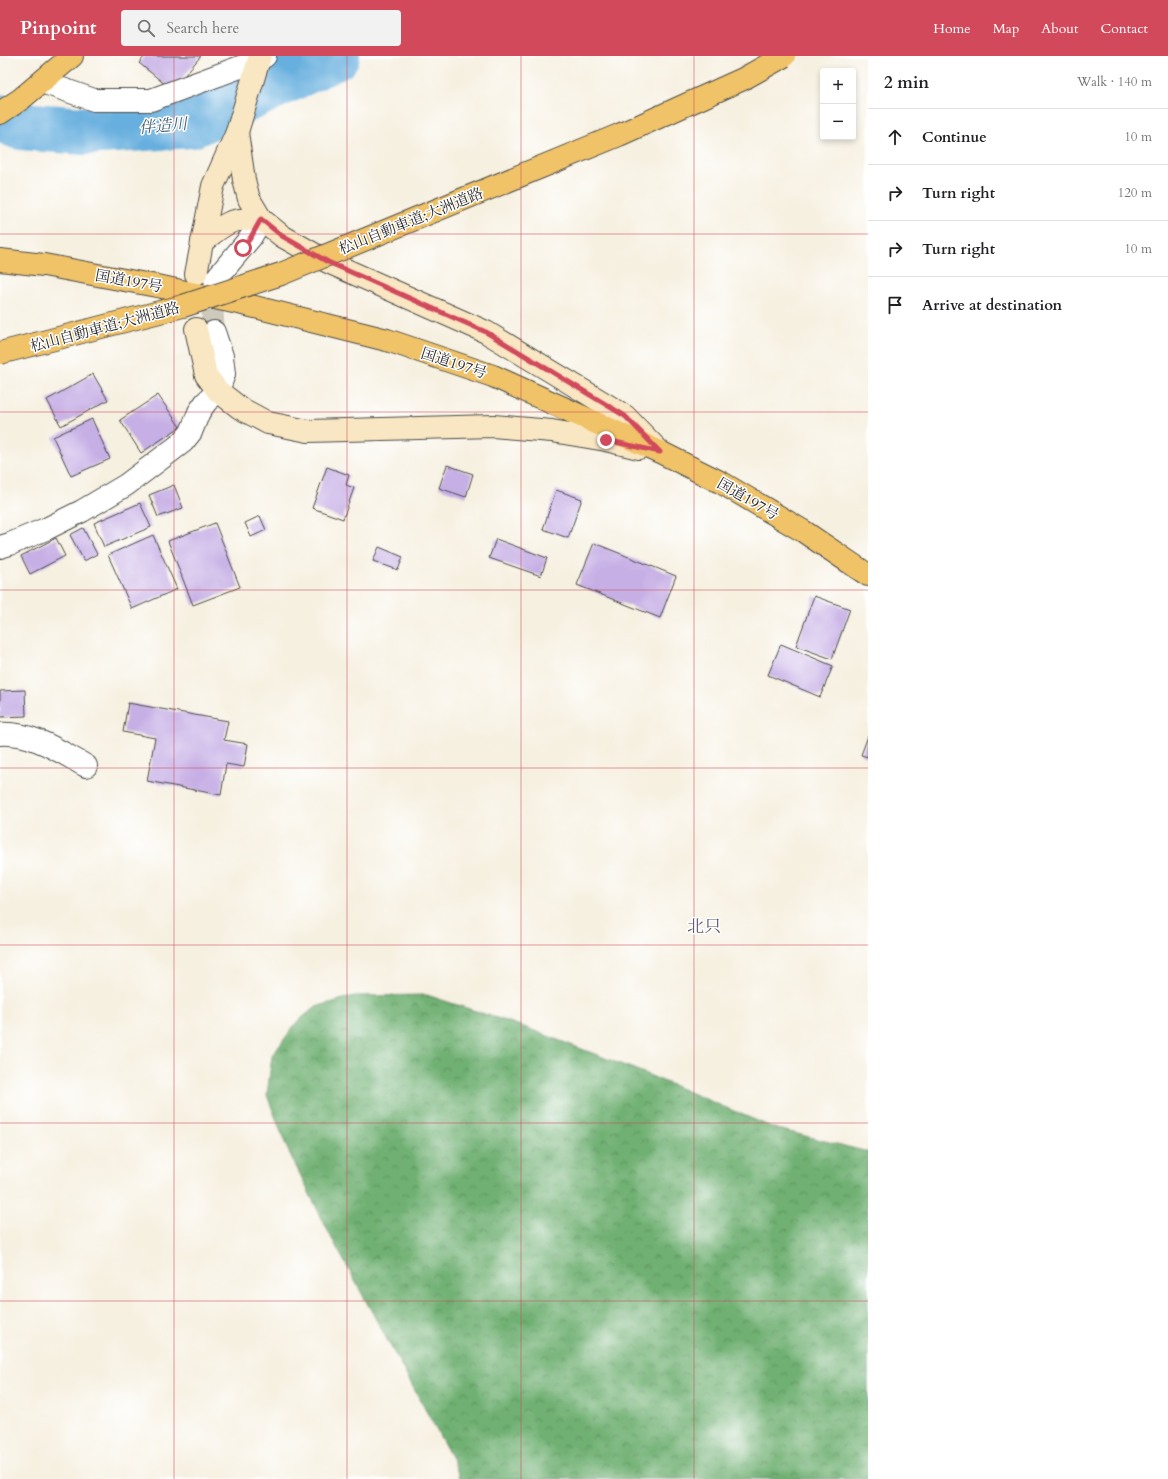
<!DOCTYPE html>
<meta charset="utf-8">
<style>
body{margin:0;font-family:Cardo,"Noto Serif JP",serif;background:#f2f2f2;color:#202124}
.controls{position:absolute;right:12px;top:12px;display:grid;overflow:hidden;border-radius:4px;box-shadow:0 2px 6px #0003}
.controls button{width:36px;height:36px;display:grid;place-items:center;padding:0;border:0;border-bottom:1px solid #e0e0e0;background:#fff;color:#202124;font:20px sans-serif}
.stop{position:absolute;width:12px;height:12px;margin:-9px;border:3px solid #d1495b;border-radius:50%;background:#fff}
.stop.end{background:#d1495b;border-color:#fff;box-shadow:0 1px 4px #0008}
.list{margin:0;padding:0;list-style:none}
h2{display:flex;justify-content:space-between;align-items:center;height:52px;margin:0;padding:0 16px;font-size:17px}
h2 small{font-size:13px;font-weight:400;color:#757577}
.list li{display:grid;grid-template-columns:26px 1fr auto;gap:12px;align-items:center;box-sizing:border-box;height:56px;padding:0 16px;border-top:1px solid #e0e0e0}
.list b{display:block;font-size:15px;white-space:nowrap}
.list em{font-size:13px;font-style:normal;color:#757577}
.icon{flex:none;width:22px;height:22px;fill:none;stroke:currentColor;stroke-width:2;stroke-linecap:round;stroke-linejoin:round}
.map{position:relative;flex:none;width:868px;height:1423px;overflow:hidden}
header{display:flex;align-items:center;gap:24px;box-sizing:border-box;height:56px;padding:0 20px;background:#d1495b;color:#fff}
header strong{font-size:19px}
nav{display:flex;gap:22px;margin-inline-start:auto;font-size:14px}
.search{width:280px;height:36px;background:#f2f2f2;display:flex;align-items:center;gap:10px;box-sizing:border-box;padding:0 14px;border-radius:4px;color:#757577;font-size:15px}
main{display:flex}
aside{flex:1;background:#fff}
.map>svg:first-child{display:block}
.forest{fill:url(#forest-crowns);stroke:#4d6e4e}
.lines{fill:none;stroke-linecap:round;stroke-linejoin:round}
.river{stroke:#66afde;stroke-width:48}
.building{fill:#c6afe5}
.street-tunnel{stroke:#cdc9bc;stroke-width:22;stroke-dasharray:22 11;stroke-linecap:butt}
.street-casing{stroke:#494946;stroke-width:24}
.secondary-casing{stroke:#494946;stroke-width:24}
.highway-casing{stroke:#494946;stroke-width:24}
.street{stroke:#fff;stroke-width:22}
.secondary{stroke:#f9e7c3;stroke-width:22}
.highway{stroke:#f1c369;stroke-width:22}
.highway-bridge-casing{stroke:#494946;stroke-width:24;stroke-linecap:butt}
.highway-bridge{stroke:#f1c369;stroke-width:22}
.route{stroke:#d1495b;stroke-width:5}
.grid{fill:none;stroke:#d1495b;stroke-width:1;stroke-opacity:0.55}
.labels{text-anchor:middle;stroke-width:3;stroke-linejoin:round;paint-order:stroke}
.street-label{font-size:15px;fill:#2b2b2b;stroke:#fff}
.water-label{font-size:16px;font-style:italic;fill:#436073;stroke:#fff}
.quarter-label{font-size:17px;fill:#61596c;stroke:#fff}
</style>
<header>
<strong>Pinpoint</strong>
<div class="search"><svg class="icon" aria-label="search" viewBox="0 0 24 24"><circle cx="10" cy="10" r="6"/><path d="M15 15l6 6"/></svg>Search here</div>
<nav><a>Home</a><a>Map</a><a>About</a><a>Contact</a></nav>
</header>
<main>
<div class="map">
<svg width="868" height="1423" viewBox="0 0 868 1423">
<defs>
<pattern id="forest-crowns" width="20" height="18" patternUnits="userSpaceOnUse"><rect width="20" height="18" fill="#6fb072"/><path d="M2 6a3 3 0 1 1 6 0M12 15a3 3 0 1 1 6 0" fill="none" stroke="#5b8f5e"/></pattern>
</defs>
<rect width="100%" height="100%" fill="#fff"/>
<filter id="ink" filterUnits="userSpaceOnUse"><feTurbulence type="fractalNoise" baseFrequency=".025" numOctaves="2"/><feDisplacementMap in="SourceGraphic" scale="8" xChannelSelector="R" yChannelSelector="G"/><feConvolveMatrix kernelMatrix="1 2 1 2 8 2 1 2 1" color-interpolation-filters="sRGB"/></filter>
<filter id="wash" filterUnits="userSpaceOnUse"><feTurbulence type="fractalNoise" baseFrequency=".012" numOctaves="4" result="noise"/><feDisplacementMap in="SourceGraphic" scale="16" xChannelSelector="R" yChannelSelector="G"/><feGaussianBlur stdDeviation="0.9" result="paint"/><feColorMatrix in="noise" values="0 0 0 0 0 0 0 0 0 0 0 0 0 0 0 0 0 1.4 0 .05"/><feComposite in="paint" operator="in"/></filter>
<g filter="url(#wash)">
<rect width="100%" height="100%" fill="#f6f0e0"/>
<!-- forest -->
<path class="forest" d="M427 939 527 972 644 1017 774 1072 868 1096V1423H460L454 1406 331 1181 287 1092 267 1039 272 1000 296 967 315 951 354 940Z"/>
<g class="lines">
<!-- river -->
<path class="river" d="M0 62 20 70 84 75 192 68 336 0"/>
</g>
<g id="blocks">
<!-- building -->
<g class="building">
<path d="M145 0H201L172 34 139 7Z"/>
<path d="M93 318 108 344 61 370 47 344Z"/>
<path d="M158 339 180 371 141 397 120 364Z"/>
<path d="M92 363 110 403 71 420 53 381Z"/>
<path d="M447 409 473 418 466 441 439 432Z"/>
<path d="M327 411 349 419 346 429 354 432 343 463 312 452Z"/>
<path d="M174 429 183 452 158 461 149 439Z"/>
<path d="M556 434 582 443 568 482 543 473Z"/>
<path d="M140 447 151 471 104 491 94 467Z"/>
<path d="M260 460 266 474 251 481 245 467Z"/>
<path d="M215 467 240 531 193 549 168 485Z"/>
<path d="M83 472 97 498 84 505 70 479Z"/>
<path d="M153 479 177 533 132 553 108 499Z"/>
<path d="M56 482 65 500 30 518 21 500Z"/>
<path d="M496 483 547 502 541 520 489 502Z"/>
<path d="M594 487 676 520 660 562 577 529Z"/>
<path d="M379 491 403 501 398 514 373 505Z"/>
<path d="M814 540 850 553 832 603 796 590Z"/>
<path d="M781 588 833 610 820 641 768 619Z"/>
<path d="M25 634 26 660 0 661V635Z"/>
<path d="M128 647 228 665 224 684 248 688 244 711 226 708 221 739 147 725 155 682 123 676Z"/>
<path d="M868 680V701L861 699Z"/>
</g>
</g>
</g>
<g filter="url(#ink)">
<use href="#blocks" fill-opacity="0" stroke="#494946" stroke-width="1"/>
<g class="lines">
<!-- street-tunnel -->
<path class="street-tunnel" d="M214 276 212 250 215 224"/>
<!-- street casing -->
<g class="street-casing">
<g id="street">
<path d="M42 26 94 44H151L259 4 265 0"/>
<path d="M215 224 251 181 261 163"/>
<path d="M0 491 10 488 48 472 82 455 126 429 183 386 191 376 199 356 206 346 218 335 224 318 222 300 214 276"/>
<path d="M0 678C32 676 59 695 86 710"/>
</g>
</g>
<!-- secondary casing -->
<g class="secondary-casing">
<g id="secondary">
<path d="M237 76 244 124 249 143 261 163 282 180 328 206 486 276 625 360 659 395"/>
<path d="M202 186C226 167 229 162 261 163"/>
<path d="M196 218 213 130 237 76 260 0"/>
<path d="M196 273 206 319 218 335 240 352 268 367 308 375 493 370 552 375 606 384 639 392"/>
</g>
</g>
<!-- highway casing -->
<g class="highway-casing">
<g id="highway">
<path d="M0 57 21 43 72 0"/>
<path d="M0 204 44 209 162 231 243 248 387 284 493 320 660 396 722 427 803 475 868 519"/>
</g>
</g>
<!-- street -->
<use href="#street" class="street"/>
<!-- secondary -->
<use href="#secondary" class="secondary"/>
<!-- highway -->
<use href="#highway" class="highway"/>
<!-- highway-bridge casing -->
<g class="highway-bridge-casing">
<path id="highway-bridge" d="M0 297 183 250 281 218 619 79 743 23 784 0"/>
</g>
<!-- highway-bridge -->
<use href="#highway-bridge" class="highway-bridge"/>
</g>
</g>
<g class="lines" filter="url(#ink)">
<!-- route -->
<path class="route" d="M243 192 251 181 261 163 282 180 328 206 486 276 625 360 660 396 606 384"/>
</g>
<!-- grid -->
<path class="grid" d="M174 0V1423M347 0V1423M521 0V1423M694 0V1423M0 178H868M0 356H868M0 534H868M0 712H868M0 889H868M0 1067H868M0 1245H868"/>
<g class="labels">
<!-- street labels -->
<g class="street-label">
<text transform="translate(411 165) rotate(-22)" y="5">松山自動車道;大洲道路</text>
<text transform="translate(129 225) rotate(10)" y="5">国道197号</text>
<text transform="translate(105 271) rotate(-15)" y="5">松山自動車道;大洲道路</text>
<text transform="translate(454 307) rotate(18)" y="5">国道197号</text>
<text transform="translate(748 443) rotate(30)" y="5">国道197号</text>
</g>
<!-- water labels -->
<g class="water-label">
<text transform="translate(163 69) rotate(-5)" y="6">伴造川</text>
</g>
<!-- quarter labels -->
<g class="quarter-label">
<text x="704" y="876">北只</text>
</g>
</g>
</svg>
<div class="controls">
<button>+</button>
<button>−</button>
</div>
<div class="stop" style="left:243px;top:192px"></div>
<div class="stop end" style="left:606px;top:384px"></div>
</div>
<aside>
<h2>2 min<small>Walk · 140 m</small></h2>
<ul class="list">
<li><svg class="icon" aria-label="ahead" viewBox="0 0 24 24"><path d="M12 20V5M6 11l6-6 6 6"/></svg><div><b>Continue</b></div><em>10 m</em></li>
<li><svg class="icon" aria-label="right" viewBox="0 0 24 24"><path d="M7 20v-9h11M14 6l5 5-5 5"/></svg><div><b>Turn right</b></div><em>120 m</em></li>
<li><svg class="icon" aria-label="right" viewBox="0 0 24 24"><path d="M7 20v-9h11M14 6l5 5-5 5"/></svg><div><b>Turn right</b></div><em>10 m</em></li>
<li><svg class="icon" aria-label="arrive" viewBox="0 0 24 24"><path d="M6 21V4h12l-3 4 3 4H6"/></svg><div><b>Arrive at destination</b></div></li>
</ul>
</aside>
</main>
